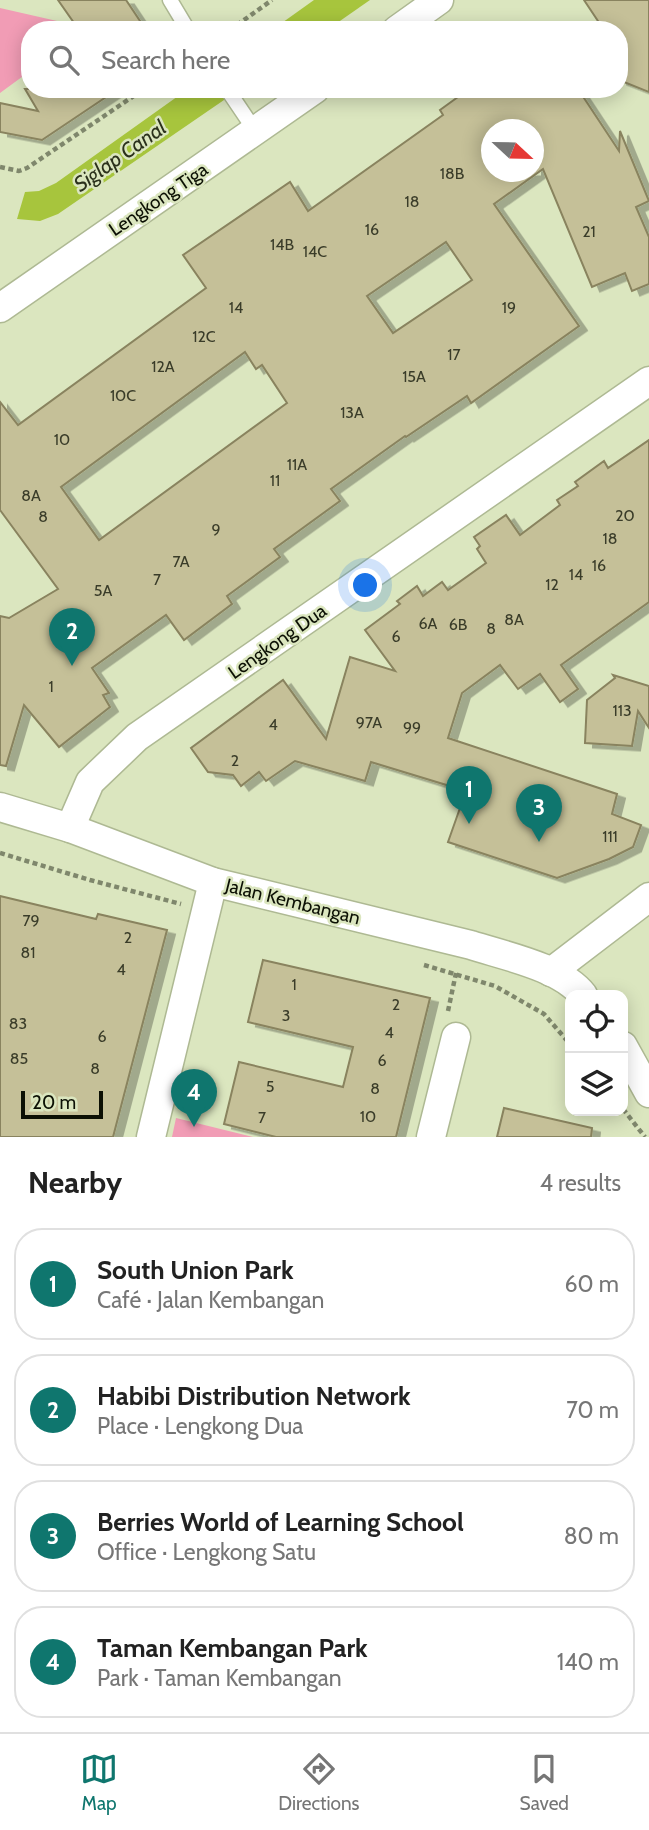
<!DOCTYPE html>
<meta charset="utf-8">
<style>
body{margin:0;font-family:Cabin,sans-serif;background:#f2f2f2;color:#222}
.controls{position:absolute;right:21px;bottom:21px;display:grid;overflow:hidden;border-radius:14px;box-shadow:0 4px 18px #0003}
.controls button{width:63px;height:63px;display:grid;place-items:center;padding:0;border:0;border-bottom:2px solid #e0e0e0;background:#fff;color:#222;font:35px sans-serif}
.compass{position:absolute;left:481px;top:119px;width:63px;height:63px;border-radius:50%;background:#fff;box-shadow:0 4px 18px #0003;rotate:112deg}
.scale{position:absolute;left:21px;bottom:18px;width:82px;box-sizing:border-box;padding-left:7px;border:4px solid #0c1004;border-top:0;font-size:19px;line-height:24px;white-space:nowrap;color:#0c1004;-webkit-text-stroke:5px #dbe6bf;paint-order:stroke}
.you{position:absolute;left:366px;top:586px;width:24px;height:24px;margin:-18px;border:5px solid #fff;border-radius:50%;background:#1a73e8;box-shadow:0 0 0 10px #1a73e833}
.badge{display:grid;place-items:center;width:46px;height:46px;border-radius:50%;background:#0f766e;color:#fff;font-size:23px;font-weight:700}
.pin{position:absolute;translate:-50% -58px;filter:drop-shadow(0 2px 4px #0008)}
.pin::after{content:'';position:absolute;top:37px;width:24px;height:21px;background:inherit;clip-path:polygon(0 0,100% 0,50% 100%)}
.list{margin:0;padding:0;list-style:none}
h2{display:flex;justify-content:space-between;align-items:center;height:91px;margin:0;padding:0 28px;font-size:30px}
h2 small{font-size:23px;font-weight:400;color:#767676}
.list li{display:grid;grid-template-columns:46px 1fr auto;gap:21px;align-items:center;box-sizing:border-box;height:112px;margin:0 14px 14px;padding:0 14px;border:2px solid #e0e0e0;border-radius:28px}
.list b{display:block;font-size:26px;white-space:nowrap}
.list p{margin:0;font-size:23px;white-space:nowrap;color:#767676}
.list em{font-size:23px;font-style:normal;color:#767676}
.icon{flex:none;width:38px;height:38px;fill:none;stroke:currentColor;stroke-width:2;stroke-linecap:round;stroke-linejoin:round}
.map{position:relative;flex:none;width:649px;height:1137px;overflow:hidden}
.search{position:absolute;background:#fff;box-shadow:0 4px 18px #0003;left:21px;right:21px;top:21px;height:77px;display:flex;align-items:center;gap:18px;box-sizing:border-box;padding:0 24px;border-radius:28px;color:#767676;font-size:26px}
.sheet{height:595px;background:#fff}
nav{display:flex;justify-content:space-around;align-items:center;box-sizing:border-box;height:98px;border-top:2px solid #e0e0e0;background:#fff;font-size:19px;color:#767676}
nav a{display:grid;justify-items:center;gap:4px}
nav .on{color:#0f766e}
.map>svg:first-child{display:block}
.green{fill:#f19cb5}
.water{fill:#a7c53d}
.building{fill:#c5c098;stroke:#89835e;stroke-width:2;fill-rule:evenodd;filter:url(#shadow)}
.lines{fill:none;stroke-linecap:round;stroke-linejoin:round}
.lane-casing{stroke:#aeb993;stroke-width:17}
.street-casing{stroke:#aeb993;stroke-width:31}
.path{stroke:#7f876c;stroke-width:4.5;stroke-dasharray:5 3.5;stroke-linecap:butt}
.lane{stroke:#fff;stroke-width:14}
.street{stroke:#fff;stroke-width:28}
.labels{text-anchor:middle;stroke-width:5;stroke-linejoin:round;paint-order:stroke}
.number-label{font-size:16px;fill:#3a3c29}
.street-label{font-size:19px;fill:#0c1004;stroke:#dbe6bf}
.water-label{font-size:21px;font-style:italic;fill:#2b311b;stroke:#dbe6bf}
</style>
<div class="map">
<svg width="649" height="1137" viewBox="0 0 649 1137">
<defs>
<filter id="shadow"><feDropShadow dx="8" dy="4.5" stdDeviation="0" flood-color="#0004"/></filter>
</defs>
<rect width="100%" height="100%" fill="#dbe6bf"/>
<!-- green -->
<g class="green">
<path d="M0 8 57 21 65 30H30V71L0 93Z"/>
<path d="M176 1118 253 1137H172Z"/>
</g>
<!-- water -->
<g class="water">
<path d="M314 0H370L327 30H272Z"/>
<path d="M188 89H240L58 214 40 221 17 219 25 192 39 191 56 183Z"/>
</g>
<!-- building -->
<g class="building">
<path d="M58 0H126L146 30H79Z"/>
<path d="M584 0H649V92L619 80V30H604Z"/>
<path d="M25 89H118L42 140 0 132V103L38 111Z"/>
<path d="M469 89H578L619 151 620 131 649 201 636 207 649 237V284L632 291 625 273 592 287 543 169 494 204 579 326 471 403 467 396 406 437 405 436 331 489 340 501 274 549 280 557 227 596 232 604 184 640 166 615 92 668 109 693 103 695 110 707 59 747 24 705 6 766 0 765V616L9 618 58 589 0 510V402L18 425 206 288 183 255 290 182 308 211 443 115 440 110ZM492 130H534V172H492ZM446 242 472 280 393 333 367 296ZM245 352 256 369 262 365 287 403 99 540 61 487Z"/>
<path d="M649 440V602L561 665 578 689 560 702 540 674 518 689 500 665 462 693 448 738 617 794 612 814 641 825 633 847 609 859 557 878 448 842 466 791 371 762 365 781 295 761 266 781 259 772 241 786 233 775 208 772 191 748 283 680 326 739 350 657 395 671 365 630 400 604 397 601 417 586 423 596 442 582 448 590 486 563 477 549 480 546 474 537 506 515 520 535 560 505 557 500 578 486 575 482 604 461 608 468Z"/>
<path d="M613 675 649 686V728L638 711 632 746 585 743 587 700 615 678Z"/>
<path d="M0 896 96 919 98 914 167 930 113 1137H0Z"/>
<path d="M263 960 430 998 396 1137H276L224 1124 239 1062 343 1087 353 1047 248 1022Z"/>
<path d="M504 1108 592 1128 591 1137H497Z"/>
</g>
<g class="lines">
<!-- lane casing -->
<g class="lane-casing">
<g id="lane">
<path d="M170 0 188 30"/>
<path d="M227 89 256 132"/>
</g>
</g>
<!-- street casing -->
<g class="street-casing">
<g id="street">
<path d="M397 30 439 0"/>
<path d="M0 308 315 89"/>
<path d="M0 807 70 828 213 882 471 945C505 956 561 967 583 995"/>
<path d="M70 828 90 782 137 737 649 381"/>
<path d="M551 972 649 897"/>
<path d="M623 1046 649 1093"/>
<path d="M151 1137 213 882"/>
<path d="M431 1137 456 1037"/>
</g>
</g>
<!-- path -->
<g class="path">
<path d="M230 30 272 0"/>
<path d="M0 167 19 171 27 168 144 89"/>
<path d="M0 853 90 880 181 904"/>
<path d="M424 965 495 986 544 1014 570 1044"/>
<path d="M448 1011 456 973"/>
<path d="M623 1109 645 1137"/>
</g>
<!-- lane -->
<use href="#lane" class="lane"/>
<!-- street -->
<use href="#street" class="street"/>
</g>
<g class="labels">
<!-- number labels -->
<g class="number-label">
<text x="452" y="179">18B</text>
<text x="412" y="207">18</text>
<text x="372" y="235">16</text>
<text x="589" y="237">21</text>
<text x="282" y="250">14B</text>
<text x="315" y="257">14C</text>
<text x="236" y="313">14</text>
<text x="509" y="313">19</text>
<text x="204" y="342">12C</text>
<text x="454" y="360">17</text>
<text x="163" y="372">12A</text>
<text x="414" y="382">15A</text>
<text x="123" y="401">10C</text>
<text x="352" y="418">13A</text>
<text x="62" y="445">10</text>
<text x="297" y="470">11A</text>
<text x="275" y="486">11</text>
<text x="31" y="501">8A</text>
<text x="625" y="521">20</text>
<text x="43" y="522">8</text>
<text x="216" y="535">9</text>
<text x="610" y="544">18</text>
<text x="181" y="567">7A</text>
<text x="599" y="571">16</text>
<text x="576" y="580">14</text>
<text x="157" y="585">7</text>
<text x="552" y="590">12</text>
<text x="103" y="596">5A</text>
<text x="514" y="625">8A</text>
<text x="428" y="629">6A</text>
<text x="458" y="630">6B</text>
<text x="491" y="634">8</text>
<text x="396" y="642">6</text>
<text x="51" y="692">1</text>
<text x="622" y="716">113</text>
<text x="369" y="728">97A</text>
<text x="273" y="730">4</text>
<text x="412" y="733">99</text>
<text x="235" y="766">2</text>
<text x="610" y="842">111</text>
<text x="31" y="926">79</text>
<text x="128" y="943">2</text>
<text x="28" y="958">81</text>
<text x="121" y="975">4</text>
<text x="294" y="990">1</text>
<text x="396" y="1010">2</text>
<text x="286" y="1021">3</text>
<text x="18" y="1029">83</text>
<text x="389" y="1038">4</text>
<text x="102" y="1042">6</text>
<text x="19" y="1064">85</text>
<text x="382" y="1066">6</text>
<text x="95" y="1074">8</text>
<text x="270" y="1092">5</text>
<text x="375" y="1094">8</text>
<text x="368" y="1122">10</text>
<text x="262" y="1123">7</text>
</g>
<!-- street labels -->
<g class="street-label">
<text transform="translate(158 199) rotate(-34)" y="7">Lengkong Tiga</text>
<text transform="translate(277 641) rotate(-35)" y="7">Lengkong Dua</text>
<text transform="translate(293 901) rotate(14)" y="7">Jalan Kembangan</text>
</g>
<!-- water labels -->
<g class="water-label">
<text transform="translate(120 156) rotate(-35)" y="7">Siglap Canal</text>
</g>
</g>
</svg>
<div class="controls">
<button><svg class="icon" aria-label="locate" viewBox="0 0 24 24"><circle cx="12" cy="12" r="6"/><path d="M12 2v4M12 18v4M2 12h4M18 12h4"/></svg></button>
<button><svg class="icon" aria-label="layers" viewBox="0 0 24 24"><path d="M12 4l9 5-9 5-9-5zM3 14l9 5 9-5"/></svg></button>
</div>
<svg class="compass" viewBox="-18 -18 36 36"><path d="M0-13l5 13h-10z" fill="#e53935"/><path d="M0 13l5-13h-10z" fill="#767676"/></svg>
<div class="scale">20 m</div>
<div class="you"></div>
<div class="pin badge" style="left:469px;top:824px">1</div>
<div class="pin badge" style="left:72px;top:666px">2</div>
<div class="pin badge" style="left:539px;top:842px">3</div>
<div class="pin badge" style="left:194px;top:1127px">4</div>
<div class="search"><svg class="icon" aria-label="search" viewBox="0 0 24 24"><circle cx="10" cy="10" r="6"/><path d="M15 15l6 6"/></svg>Search here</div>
</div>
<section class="sheet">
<h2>Nearby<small>4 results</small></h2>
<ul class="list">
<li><span class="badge">1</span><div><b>South Union Park</b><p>Café · Jalan Kembangan</p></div><em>60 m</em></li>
<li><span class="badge">2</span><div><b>Habibi Distribution Network</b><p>Place · Lengkong Dua</p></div><em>70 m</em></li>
<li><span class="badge">3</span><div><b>Berries World of Learning School</b><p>Office · Lengkong Satu</p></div><em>80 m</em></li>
<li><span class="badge">4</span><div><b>Taman Kembangan Park</b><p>Park · Taman Kembangan</p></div><em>140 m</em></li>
</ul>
</section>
<nav>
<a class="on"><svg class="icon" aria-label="map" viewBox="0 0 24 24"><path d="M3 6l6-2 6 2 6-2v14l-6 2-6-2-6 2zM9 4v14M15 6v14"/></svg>Map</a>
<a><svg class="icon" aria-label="directions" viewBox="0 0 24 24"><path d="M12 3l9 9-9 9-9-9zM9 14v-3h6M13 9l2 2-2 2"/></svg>Directions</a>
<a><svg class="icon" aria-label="saved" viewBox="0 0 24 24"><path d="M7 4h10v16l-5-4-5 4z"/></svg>Saved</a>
</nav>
